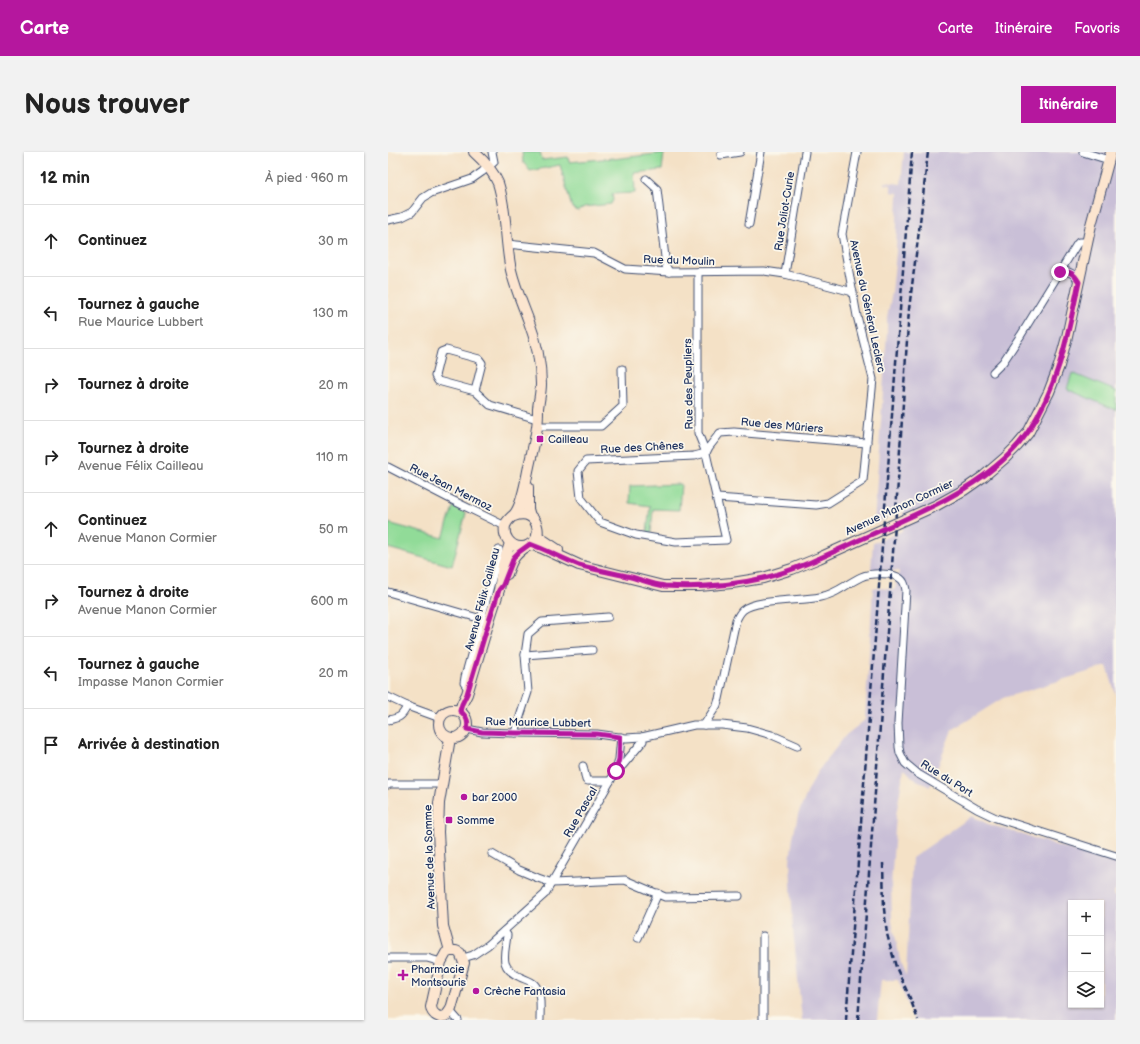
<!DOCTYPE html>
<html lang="fr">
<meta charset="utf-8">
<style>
body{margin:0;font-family:"Balsamiq Sans",sans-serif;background:#f2f2f2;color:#222}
.controls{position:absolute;right:12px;bottom:12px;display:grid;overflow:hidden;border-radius:0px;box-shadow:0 1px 3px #0004}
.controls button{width:36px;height:36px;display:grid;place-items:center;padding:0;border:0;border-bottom:1px solid #e0e0e0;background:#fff;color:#222;font:20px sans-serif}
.stop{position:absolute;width:12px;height:12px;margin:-9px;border:3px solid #b5179e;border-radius:50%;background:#fff}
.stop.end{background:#b5179e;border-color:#fff;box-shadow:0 1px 4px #0008}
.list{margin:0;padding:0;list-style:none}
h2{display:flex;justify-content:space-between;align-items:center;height:52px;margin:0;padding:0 16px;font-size:17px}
h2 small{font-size:13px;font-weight:400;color:#767676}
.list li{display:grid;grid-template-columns:26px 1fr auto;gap:12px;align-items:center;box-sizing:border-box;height:72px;padding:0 16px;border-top:1px solid #e0e0e0}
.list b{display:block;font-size:15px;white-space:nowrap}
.list p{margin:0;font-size:13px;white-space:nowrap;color:#767676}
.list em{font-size:13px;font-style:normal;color:#767676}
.icon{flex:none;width:22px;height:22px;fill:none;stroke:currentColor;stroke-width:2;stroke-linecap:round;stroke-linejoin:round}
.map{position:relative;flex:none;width:728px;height:868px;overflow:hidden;border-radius:0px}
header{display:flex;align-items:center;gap:24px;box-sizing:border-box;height:56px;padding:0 20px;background:#b5179e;color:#fff}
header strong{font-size:19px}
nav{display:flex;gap:22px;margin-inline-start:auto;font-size:14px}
.intro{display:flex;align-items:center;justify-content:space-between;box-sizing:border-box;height:96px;padding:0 24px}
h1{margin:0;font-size:28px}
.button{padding:10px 18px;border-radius:0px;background:#b5179e;color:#fff;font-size:14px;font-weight:700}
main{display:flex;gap:24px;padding:0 24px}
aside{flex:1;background:#fff;border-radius:0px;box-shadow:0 1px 3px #0004}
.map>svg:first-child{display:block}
.industrial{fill:#c9bfd7;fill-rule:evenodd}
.green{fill:#91db98;stroke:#56857b}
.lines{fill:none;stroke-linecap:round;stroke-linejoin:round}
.street-casing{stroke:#3c4a6e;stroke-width:9}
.secondary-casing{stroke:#3c4a6e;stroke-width:12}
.street{stroke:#fff;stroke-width:7}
.secondary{stroke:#fce5cf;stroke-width:10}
.rail{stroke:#1b2f5e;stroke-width:2.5;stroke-dasharray:6 3;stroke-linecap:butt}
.route{stroke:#b5179e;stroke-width:5}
.poi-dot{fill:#b5179e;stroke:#fbf7ec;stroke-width:1.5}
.labels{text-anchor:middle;stroke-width:3.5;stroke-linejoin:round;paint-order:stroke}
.street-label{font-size:11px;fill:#1b2f5e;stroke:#fbf7ec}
.poi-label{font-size:11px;fill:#1b2f5e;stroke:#fbf7ec;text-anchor:start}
</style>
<header>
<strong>Carte</strong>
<nav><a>Carte</a><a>Itinéraire</a><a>Favoris</a></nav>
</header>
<div class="intro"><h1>Nous trouver</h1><a class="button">Itinéraire</a></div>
<main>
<aside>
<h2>12 min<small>À pied · 960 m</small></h2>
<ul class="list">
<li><svg class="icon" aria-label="ahead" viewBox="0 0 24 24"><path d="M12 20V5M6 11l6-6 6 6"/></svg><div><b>Continuez</b></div><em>30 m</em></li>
<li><svg class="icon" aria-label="left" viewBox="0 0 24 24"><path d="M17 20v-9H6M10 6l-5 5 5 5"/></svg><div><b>Tournez à gauche</b><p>Rue Maurice Lubbert</p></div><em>130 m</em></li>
<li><svg class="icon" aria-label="right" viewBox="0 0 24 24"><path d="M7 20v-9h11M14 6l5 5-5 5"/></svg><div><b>Tournez à droite</b></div><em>20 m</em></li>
<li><svg class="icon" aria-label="right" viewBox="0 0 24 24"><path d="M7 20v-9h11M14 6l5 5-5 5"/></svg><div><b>Tournez à droite</b><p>Avenue Félix Cailleau</p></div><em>110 m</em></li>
<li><svg class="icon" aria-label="ahead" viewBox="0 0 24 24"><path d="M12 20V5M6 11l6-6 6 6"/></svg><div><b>Continuez</b><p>Avenue Manon Cormier</p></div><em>50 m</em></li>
<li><svg class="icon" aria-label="right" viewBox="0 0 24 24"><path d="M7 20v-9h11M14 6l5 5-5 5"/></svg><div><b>Tournez à droite</b><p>Avenue Manon Cormier</p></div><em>600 m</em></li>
<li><svg class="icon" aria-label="left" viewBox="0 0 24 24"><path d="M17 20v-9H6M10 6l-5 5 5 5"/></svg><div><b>Tournez à gauche</b><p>Impasse Manon Cormier</p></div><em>20 m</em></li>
<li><svg class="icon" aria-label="arrive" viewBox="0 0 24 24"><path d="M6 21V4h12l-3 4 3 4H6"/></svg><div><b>Arrivée à destination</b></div></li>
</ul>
</aside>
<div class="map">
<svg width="728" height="868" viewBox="0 0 728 868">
<rect width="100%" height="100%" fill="#fbf7ec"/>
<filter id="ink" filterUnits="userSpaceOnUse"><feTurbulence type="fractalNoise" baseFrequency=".025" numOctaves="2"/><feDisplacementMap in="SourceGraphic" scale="8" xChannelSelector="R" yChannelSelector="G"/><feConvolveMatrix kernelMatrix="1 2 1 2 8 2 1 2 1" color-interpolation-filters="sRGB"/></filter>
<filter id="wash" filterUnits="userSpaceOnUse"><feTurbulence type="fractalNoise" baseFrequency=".012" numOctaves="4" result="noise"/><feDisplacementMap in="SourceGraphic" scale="16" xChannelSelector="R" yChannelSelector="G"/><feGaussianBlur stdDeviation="0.9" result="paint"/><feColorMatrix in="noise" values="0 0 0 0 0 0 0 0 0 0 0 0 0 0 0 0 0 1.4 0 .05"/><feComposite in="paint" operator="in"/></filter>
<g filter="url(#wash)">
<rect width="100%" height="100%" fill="#f4e1c6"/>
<!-- industrial -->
<path class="industrial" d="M516 0H728V543L719 514 615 546 564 578 542 635 525 626 516 616 508 663 503 733 504 769 513 812 518 824 524 706 584 664 600 672 728 712V738L725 742 728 745V868H526L510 828H493L489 868H414L405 777 402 709 405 685 410 663 419 641 430 619 458 583 477 568 485 436 507 437 511 419 483 417 485 391 514 379 516 358 486 372 499 180V165L504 141 508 100 510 41 503 40V33L496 32V30L513 32ZM683 751H713V853H683Z"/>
<!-- green -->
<g class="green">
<path d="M134 0H152L154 8 180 5 181 10 225 6V7L276 1 274 18 246 21 247 41 224 42 225 48 223 52 196 55 190 59 184 56 172 13 142 19 135 10Z"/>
<path d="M684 221 728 239V258L679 237Z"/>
<path d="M293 332 291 358 265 357 263 381 259 380 262 354 241 351 242 334Z"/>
<path d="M65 355 78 361 64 414 0 396V371L55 386Z"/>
</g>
</g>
<g filter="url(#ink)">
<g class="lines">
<!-- street casing -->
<g class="street-casing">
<g id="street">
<path d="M695 0 721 8"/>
<path d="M333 3 352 0"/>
<path d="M258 27 269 37 278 114 281 120"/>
<path d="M0 68 14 65 24 60 35 46 43 41 84 27 94 20 106 10 104 0"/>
<path d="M361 72 373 0"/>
<path d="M119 92 206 101 237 117 281 120 376 119 397 122 465 140"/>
<path d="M310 120V281L318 301 338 388 288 390 248 383 212 370 193 346 190 319 198 309 306 304 318 301 321 295 332 281 346 280 479 291"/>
<path d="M672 120C682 118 686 122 691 130"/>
<path d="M397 122 417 0"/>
<path d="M605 220 615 210 633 183 689 92 691 90H699"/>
<path d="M87 239 50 229 47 224 53 200 58 198 91 207 94 211 87 239 102 253 149 267"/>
<path d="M149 274H213L235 254 234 217"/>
<path d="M0 315 60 346 117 374"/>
<path d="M329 346 428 353 440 351 475 329 485 227 469 164 454 82 469 0"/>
<path d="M109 408 111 398"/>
<path d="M0 440 97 468"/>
<path d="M137 503 204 498"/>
<path d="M81 538 76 531 77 525 109 408 115 413"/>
<path d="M0 545 19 554 52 566"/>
<path d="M0 568C11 566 14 565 19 554"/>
<path d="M316 573 329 553 331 547 348 468C350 465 352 460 355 458 367 447 414 449 432 445 449 442 458 432 473 425 482 421 506 420 513 427 517 430 517 434 518 438L510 571 511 595 512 601 517 611 530 622 589 657 608 666 728 704"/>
<path d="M79 577 94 580 127 581 209 582 238 586 254 585 306 573H334L359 576 384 583 409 594"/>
<path d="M127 581 128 577 140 540 137 503 140 482 154 470 220 465"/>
<path d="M195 614 198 628 200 629H222"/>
<path d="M228 619 231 607 233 585"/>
<path d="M0 633 1 632H54"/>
<path d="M104 702 131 718 150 726 164 731 237 728 277 745 351 744"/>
<path d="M116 779 119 783C117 803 110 815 132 825 136 827 143 829 146 832 154 840 152 857 152 868"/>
<path d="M375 784V868"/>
<path d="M250 786 270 741"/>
<path d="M0 806H39L53 810"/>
<path d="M75 806 85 803 100 793 157 742 228 619 235 613 255 589 254 585"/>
<path d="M62 859 70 868"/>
</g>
</g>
<!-- secondary casing -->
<g class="secondary-casing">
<g id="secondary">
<path d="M86 0C96 9 105 19 110 31 119 59 117 90 123 118 127 135 134 151 140 167 148 188 153 210 153 232 153 240 151 248 150 256 150 262 150 269 149 275 147 290 143 304 140 319 138 329 134 351 128 360 125 365 119 367 117 374 116 379 117 384 120 388 123 392 128 395 133 395 159 396 153 353 126 364"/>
<path d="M140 335V357L142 364"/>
<path d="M149 384 170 398"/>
<path d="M142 392 154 396 191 413 275 434H311L344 431 375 426 404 417 431 406 549 353 576 338 596 324 617 306 629 294 640 281 661 240 671 214 679 185 703 73 723 0"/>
<path d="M119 422C124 407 126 403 139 394"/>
<circle cx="65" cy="572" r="14"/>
<path d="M72 559 74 552 79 542 101 469 111 438 115 413 122 391"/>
<path d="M62 586 51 651 50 680 55 774 62 799"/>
<path d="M62 799H68L72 801 76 811 63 857C63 858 59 862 59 863 51 868 44 862 43 855L53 810 58 801Z"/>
</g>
</g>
<!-- street -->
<use href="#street" class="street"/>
<!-- secondary -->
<use href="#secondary" class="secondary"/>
<!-- rail -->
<g class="rail">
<path d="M495 711 496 757 499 782 508 815 522 846 530 868"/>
<path d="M458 868 524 0"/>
<path d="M470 868 508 360 521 157 531 79 540 0"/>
</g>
</g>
</g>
<g class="lines" filter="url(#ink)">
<!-- route -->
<path class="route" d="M228 619 231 607 232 585 209 582 127 581 94 580 79 577C81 570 79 564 72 559L74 552 79 542 101 469 111 438 115 433 126 405 131 400 142 392C159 398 175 407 191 413 208 418 226 421 243 425 254 428 266 433 277 434 309 436 346 433 376 426 412 417 445 400 478 385 523 364 570 346 608 314 620 304 631 293 640 280 670 236 680 182 691 130 686 122 682 118 672 120"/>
</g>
<!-- markers -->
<g class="poi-dot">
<rect x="148" y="283" width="8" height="8" rx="2"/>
<circle cx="76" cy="645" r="4"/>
<rect x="57" y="664" width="8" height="8" rx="2"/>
<path d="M13 817h4v4h4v4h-4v4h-4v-4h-4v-4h4z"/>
<circle cx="88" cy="839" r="4"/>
</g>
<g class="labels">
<!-- street labels -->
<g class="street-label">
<text transform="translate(396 59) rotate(-81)" y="4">Rue Joliot-Curie</text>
<text transform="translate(291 108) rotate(2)" y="4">Rue du Moulin</text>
<text transform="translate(480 154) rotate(78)" y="4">Avenue du Général Leclerc</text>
<text transform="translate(300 232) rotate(-91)" y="4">Rue des Peupliers</text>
<text transform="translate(394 273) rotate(5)" y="4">Rue des Mûriers</text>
<text transform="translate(254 295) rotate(-3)" y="4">Rue des Chênes</text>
<text transform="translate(63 335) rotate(27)" y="4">Rue Jean Mermoz</text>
<text transform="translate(511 355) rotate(-25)" y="4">Avenue Manon Cormier</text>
<text transform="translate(94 447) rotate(-75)" y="4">Avenue Félix Cailleau</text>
<text transform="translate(150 570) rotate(1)" y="4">Rue Maurice Lubbert</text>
<text transform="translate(559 626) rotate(32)" y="4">Rue du Port</text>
<text transform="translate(192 660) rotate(-60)" y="4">Rue Pascal</text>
<text transform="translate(41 705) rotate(-92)" y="4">Avenue de la Somme</text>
</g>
<!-- poi labels -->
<g class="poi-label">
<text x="160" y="291">Cailleau</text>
<text x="84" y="649">bar 2000</text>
<text x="69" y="672">Somme</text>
<text x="23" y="821">Pharmacie<tspan x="23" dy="13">Montsouris</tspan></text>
<text x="96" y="843">Crèche Fantasia</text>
</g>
</g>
</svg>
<div class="controls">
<button>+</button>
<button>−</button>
<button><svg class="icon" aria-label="layers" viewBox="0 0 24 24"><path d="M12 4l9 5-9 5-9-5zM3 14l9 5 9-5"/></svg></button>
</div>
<div class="stop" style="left:228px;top:619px"></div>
<div class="stop end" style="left:672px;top:120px"></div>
</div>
</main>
